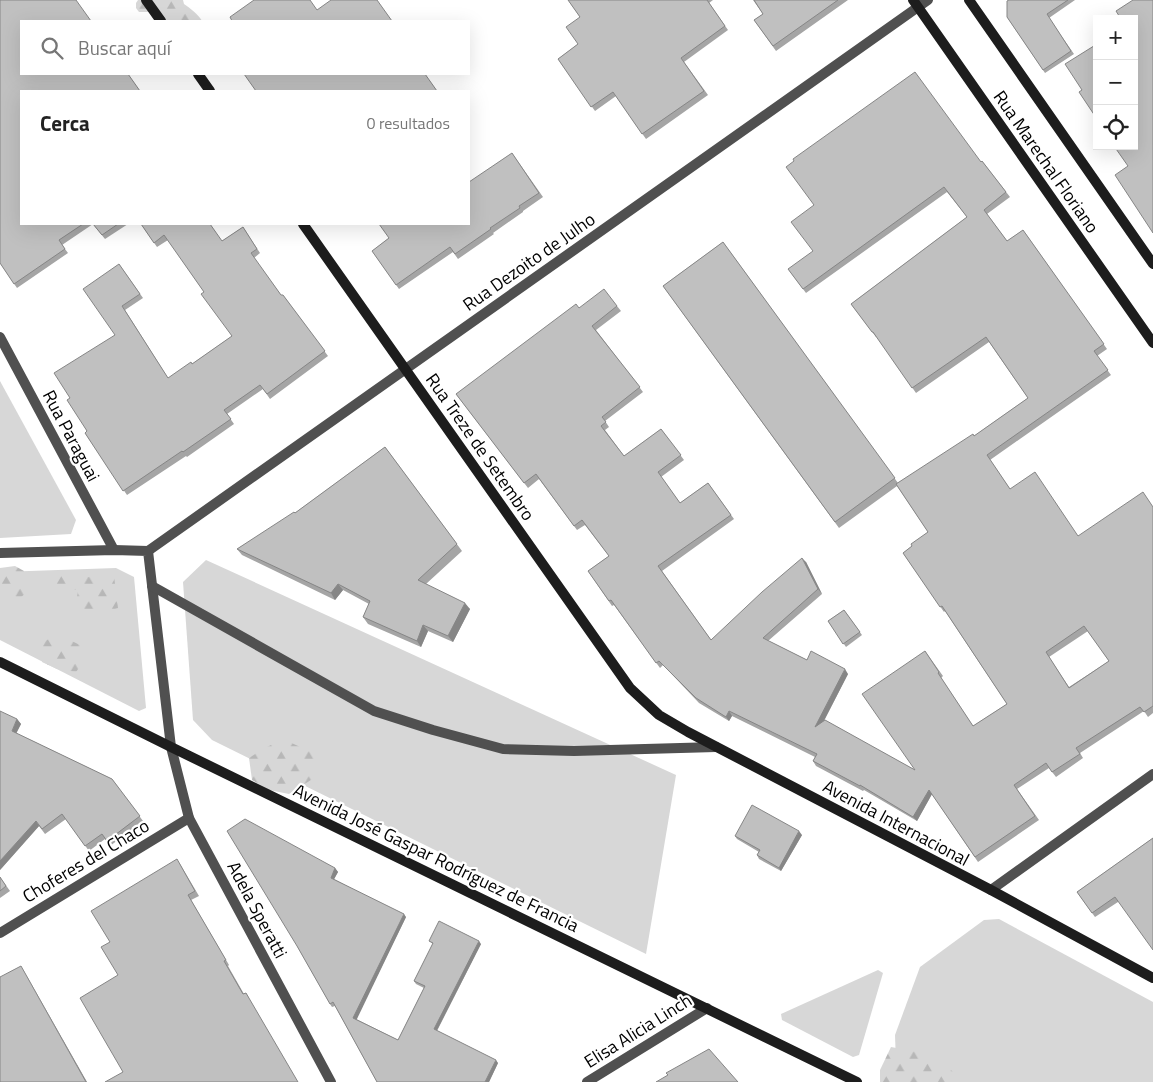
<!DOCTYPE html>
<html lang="es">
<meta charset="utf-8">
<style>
body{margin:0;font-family:"Titillium Web",sans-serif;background:#f2f2f2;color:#222}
.controls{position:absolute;right:15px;top:15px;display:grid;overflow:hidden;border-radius:0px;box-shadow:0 5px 20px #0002}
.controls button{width:45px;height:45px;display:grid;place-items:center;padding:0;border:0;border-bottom:1px solid #e0e0e0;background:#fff;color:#222;font:25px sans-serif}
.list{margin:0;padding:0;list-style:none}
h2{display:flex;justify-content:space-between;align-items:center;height:65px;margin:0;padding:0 20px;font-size:21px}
h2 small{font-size:16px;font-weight:400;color:#767676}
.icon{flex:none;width:28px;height:28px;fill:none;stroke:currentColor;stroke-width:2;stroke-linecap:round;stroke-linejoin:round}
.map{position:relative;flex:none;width:1153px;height:1082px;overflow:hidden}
.search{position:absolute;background:#fff;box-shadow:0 5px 20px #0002;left:20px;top:20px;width:450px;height:55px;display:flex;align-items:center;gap:12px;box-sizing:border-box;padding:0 18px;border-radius:0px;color:#767676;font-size:19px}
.panel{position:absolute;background:#fff;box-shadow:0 5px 20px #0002;left:20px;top:90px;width:450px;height:135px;border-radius:0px}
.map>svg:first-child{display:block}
.grass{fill:#d7d7d7}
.forest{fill:url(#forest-firs)}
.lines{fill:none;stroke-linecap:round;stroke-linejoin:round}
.minor{stroke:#505050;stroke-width:10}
.secondary{stroke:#1d1d1d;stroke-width:10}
.wall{fill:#a5a5a5;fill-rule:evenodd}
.shaded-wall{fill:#868686}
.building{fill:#c0c0c0;stroke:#868686;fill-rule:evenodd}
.labels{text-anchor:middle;stroke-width:4.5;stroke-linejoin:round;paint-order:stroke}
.street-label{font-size:18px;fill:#000;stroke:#fff}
</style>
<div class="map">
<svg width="1153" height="1082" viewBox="0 0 1153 1082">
<defs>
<pattern id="forest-firs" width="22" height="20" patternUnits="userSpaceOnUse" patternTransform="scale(1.25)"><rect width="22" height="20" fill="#d7d7d7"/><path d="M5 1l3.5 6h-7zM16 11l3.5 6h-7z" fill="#b7b7b7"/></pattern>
</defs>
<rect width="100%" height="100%" fill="#fff"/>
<!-- grass -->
<g class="grass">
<path d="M0 381 76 520 71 534 0 538Z"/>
<path d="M206 560 676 775 646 954 212 740 193 720 183 582Z"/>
<path d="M116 568 134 577 146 708 139 711 0 640V572Z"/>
<path d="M999 919 1153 1002V1082H913L896 1063 895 1035 920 967 984 920Z"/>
<path d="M878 970 883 973 859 1055 853 1057 782 1020 781 1014Z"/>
</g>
<!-- forest -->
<g class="forest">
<path d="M138 0H183L184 4C189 7 200 16 202 21H155L149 12H139L136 8V3Z"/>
<path d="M15 566 24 571 29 590 18 600 5 601 0 596V568Z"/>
<path d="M60 570 88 577 109 575 114 576 118 608 102 613 83 612 76 605 78 590 50 585 48 576Z"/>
<path d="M57 634 80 645 84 661 76 672 57 669 42 662V643Z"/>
<path d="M283 739 311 752 316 762 314 778 289 794 269 790 252 780 249 758 263 749Z"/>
<path d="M891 1047 923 1053 948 1067 963 1082H880V1070Z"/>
</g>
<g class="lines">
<!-- minor -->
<g class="minor">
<path d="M0 337 114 550"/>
<path d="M148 551 928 0"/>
<path d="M0 553 114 550 148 551 171 747 189 818 331 1082"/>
<path d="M152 586 374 711 433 730 503 749 574 751 716 747"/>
<path d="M991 890 1153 774"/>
<path d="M0 933 189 818"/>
<path d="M587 1082 707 1008"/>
</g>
<!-- secondary -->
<g class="secondary">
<path d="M146 0 161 21"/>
<path d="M913 0 1153 343"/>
<path d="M969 0 1153 264"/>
<path d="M198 74 210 91"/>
<path d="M303 224 630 688 659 715 688 732 991 890 1153 978"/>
<path d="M0 662 171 747 857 1082"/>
</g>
</g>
<!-- wall -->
<g class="wall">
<path d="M568 0H713L709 3 728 30 684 62 708 95 646 139 616 96 595 111 558 59 578 44 580 17Z"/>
<path d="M753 0H848L776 51 754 20 763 14Z"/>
<path d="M1009 0H1075L1049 18 1074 54 1045 73 1007 17Z"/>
<path d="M512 153 543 197 523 211V212L493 233 494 234 458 259 453 252 399 289 372 251 389 238 469 224Z"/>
<path d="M982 161 1010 197 987 214 1007 241 1023 230 1107 349 1097 356 1111 375 990 460 1010 489 1078 536 1153 507V713L1148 717 1144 711 1080 753 1083 758 1056 777 1049 768 1017 789 1039 820 978 862 932 794 917 821 864 790 863 791 816 766 813 761 815 757 732 716 729 721 699 703 663 665 660 668 614 605 612 606 588 571 609 556 585 525 577 530 539 479 528 488 456 394 579 308 617 306 621 311 596 330 643 392 605 421 609 427 605 430 624 456 661 429 684 460 661 477 680 503 708 483 734 519 662 571 711 640 806 562 822 594 768 641 807 660 848 674 824 721 915 770 925 651 943 676 941 678 973 726 1007 704 945 611 944 612 903 553 912 546 928 532 897 486 839 528 663 286 723 242 898 483 974 436 1028 398 989 342 916 393 877 337H876L851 304 967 217 947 192 806 293 788 269ZM1088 631 1109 661 1069 687 1049 657Z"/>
<path d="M21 224H93L62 245 68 253 17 288 0 263Z"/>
<path d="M93 224H128L105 239Z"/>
<path d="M141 224 222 241 243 227 260 253 254 258 281 295H283L328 356 270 399 263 389 227 414 234 424 187 457 186 456 127 495 85 433 87 431 70 398 115 335 119 264 143 298 125 310 168 378 192 364 232 336 204 292 168 240 157 247Z"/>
<path d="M385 447 462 551 426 584 470 609 453 642 428 631 421 647 368 624 363 617 369 604 343 590 335 600 242 555 237 549 295 513Z"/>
<path d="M844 610 862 635 846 647 828 621Z"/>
<path d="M17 719 21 724 16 733 112 779 143 821 110 846 105 839 89 851 66 819 45 834 39 826 0 870Z"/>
<path d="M802 835 781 871 759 859 757 855 759 852 737 839 735 836Z"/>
<path d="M1153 838 1118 902 1095 917 1077 892Z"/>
<path d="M180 864 199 896 191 900 229 965 228 966 244 994 246 993 249 998 123 1072 118 975 110 942Z"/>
<path d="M335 868 338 872 334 879 406 917 356 1019 398 1040 424 988 416 984 414 981 433 944 429 941 481 944 437 1031 498 1063 489 1082H377L335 1006 332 1007 330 1004 297 946Z"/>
<path d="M0 877 10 891 0 898Z"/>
</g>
<!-- shaded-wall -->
<g class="shaded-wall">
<path d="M802 558 806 562 822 594 818 589Z"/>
<path d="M338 584 343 590 335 600 331 593Z"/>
<path d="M465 603 470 609 453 642 448 636Z"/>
<path d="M423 625 428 631 421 647 417 641Z"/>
<path d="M845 669 848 674 818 732 815 727Z"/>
<path d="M729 711 732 716 729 721 726 717Z"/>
<path d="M17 719 21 724 15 736 12 731Z"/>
<path d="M929 790 932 794 917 821 913 817Z"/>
<path d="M36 821 39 826 0 870V861Z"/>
<path d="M799 831 802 835 781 871 779 868Z"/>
<path d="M335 868 338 872 333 881 331 878Z"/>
<path d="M404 914 406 917 356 1021 353 1018Z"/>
<path d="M479 941 481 944 436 1032 434 1029Z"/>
<path d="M21 966 24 971 87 1082H86Z"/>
<path d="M496 1060 498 1063 489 1082H485Z"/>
</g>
<!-- building -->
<g class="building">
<path d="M0 0H76L91 21H21V74H128L140 91H21V224H83L59 240 65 249 14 284 0 263Z"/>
<path d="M254 0H310L317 10 331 0H377L392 21H232L230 17Z"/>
<path d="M568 0H707L725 26 681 58 704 91 642 134 613 92 591 107 558 59 578 44 566 27 580 17Z"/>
<path d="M754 0H838L773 46 754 20 763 14Z"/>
<path d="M1009 0H1068L1047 14 1071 51 1043 70 1007 17V1Z"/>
<path d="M1133 0H1153V233L1115 175 1128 166 1114 146H1134V19H1121L1116 11Z"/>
<path d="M1097 44V119L1079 92 1082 90 1065 64Z"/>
<path d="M915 72 981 162 982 161 1006 192 984 210 1007 241 1023 230 1104 344 1094 351 1108 370 987 455 1010 489 1035 472 1078 536 1143 492 1153 507V706L1144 712 1140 707 1076 748 1080 754 1052 772 1046 763 1014 785 1035 816 975 857 929 790 913 817 860 785V786L813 761 817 754 729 711 726 717 696 698 659 661 656 663 611 600 609 601 588 571 609 556 582 520 574 526 536 474 524 483 456 394 576 304 579 308 604 289 617 306 592 326 640 387 602 417 606 422 601 426 624 456 661 429 681 455 658 472 680 503 708 483 731 515 658 566 711 640 762 592 802 558 818 589 763 638 807 660 811 651 845 669 815 727 825 720 915 770 862 694 925 651 939 672 938 673 973 726 1007 704 942 606 940 607 903 553 912 546 911 544 928 532 896 484 973 434 974 436 1028 398 986 337 912 388 873 332H872L851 304 967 217 944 187 803 289 788 269 813 251 791 222 814 205 786 167 794 161 793 159ZM1084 626 1109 661 1069 688 1046 652Z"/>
<path d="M244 74H425L437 91H256Z"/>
<path d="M512 153 539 193 519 206 520 208 490 228 491 229 455 254 450 247 396 285 372 251 389 238 379 224H469V182Z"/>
<path d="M93 224H118L102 235Z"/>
<path d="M141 224H210L222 241 243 227 257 249 251 253 281 295H283L325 351 267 394 260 385 224 410 231 419 183 452 182 451 123 491 85 433 87 431 67 400 70 398 54 373 115 335 83 289 119 264 140 294 122 306 168 378 191 362 192 364 232 336 201 294 204 292 164 235 154 243Z"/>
<path d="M723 242 895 478 835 522 663 286Z"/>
<path d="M385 447 457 544 418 580 465 603 448 636 423 625 417 641 363 617 370 601 338 584 331 593 237 549 294 512 295 513Z"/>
<path d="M844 610 860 632 843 644 828 621Z"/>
<path d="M0 711 17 719 12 731 112 779 140 816 107 841 102 834 85 846 62 814 42 829 36 821 0 861Z"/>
<path d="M752 805 799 831 779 868 757 855 760 850 735 836Z"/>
<path d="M245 819 335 868 331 878 404 914 353 1018 398 1040 425 986 414 981 433 943 429 941 439 921 479 941 434 1029 496 1060 485 1082H377L333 1002 330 1004 297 946 227 831Z"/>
<path d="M1153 838V950L1115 897 1092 913 1077 892Z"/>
<path d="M177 859 195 891 188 895 226 960 224 961 243 994 246 993 298 1082H105L123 1072 80 998 118 975 101 947 110 942 91 911Z"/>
<path d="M0 877 6 886 0 891Z"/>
<path d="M21 966 86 1082H0V977Z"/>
<path d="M709 1049 738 1082H656L668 1075 666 1073Z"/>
</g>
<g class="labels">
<!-- street labels -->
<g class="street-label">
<text transform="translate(1046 162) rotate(55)" y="6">Rua Marechal Floriano</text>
<text transform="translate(529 262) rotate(-35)" y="6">Rua Dezoito de Julho</text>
<text transform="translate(71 436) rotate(62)" y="6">Rua Paraguai</text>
<text transform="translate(480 447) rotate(55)" y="6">Rua Treze de Setembro</text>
<text transform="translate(896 823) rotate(28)" y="6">Avenida Internacional</text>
<text transform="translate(436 858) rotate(26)" y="6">Avenida José Gaspar Rodríguez de Francia</text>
<text transform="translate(86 861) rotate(-31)" y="6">Choferes del Chaco</text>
<text transform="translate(257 910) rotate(62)" y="6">Adela Speratti</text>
<text transform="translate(638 1031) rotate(-32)" y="6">Elisa Alicia Linch</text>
</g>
</g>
</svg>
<div class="controls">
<button>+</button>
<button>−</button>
<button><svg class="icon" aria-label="locate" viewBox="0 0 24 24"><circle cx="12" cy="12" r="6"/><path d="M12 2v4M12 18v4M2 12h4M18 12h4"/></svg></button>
</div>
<div class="search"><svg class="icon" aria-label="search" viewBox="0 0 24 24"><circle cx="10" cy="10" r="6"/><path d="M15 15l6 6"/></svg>Buscar aquí</div>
<section class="panel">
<h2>Cerca<small>0 resultados</small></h2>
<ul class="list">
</ul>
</section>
</div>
